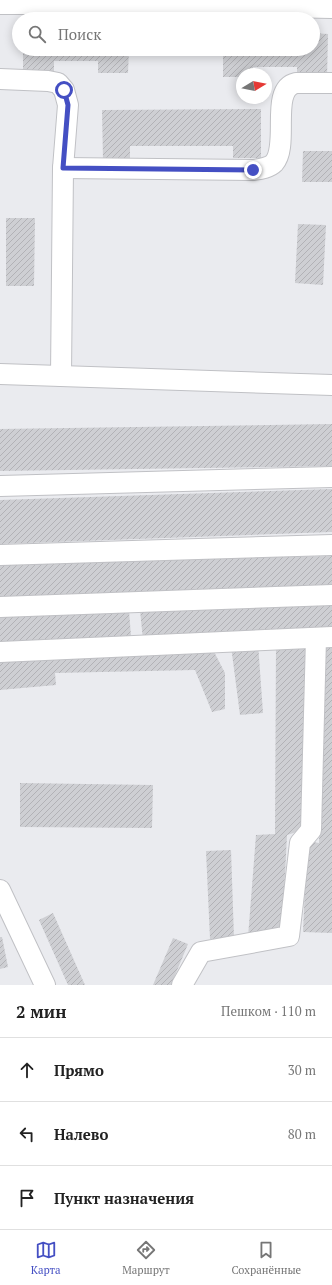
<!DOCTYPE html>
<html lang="ru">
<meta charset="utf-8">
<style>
body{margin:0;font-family:"PT Serif",serif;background:#f2f2f2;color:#222}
.compass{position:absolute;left:236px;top:68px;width:36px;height:36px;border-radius:50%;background:#fff;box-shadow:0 2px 10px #0003;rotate:80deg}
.stop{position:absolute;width:12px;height:12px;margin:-9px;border:3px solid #444fc3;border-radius:50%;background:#fff}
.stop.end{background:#444fc3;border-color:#fff;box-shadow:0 1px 4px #0008}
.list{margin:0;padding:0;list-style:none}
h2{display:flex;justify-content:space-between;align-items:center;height:52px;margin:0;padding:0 16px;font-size:17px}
h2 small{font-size:13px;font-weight:400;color:#767676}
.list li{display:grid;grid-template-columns:26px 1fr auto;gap:12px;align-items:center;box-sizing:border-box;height:64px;padding:0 16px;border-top:1px solid #e0e0e0}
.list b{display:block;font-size:15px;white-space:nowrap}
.list em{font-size:13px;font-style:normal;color:#767676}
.icon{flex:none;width:22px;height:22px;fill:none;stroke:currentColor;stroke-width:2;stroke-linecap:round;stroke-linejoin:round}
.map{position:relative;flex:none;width:332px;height:985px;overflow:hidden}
.search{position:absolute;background:#fff;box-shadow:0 2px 10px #0003;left:12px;right:12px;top:12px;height:44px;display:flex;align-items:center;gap:10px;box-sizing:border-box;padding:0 14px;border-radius:22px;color:#767676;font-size:15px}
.sheet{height:244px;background:#fff}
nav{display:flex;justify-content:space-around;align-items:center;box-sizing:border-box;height:56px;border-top:1px solid #e0e0e0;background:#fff;font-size:11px;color:#767676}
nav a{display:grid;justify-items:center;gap:2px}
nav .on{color:#444fc3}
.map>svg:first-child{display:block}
.building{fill:url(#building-hatch)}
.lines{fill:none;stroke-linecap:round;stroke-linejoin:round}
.minor-casing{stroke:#c0c1c5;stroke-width:22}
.minor{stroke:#fff;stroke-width:20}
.route{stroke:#444fc3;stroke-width:5}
</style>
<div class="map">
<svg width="332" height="985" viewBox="0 0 332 985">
<defs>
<pattern id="building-hatch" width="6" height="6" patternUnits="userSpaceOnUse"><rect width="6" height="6" fill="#cecfd3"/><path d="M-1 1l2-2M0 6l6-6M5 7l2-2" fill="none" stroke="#b2b2b6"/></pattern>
</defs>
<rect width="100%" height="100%" fill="#eaebef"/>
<!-- building -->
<g class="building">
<path d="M313 33 328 34 327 79H297V67H253V74H242V77H223V49H313Z"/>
<path d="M23 49H129L128 73H98V61H54V72H23Z"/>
<path d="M261 109V158H233V146H130V160H103L102 110Z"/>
<path d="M303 151H332V182H302Z"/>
<path d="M6 218H35L34 286H6Z"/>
<path d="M298 224 326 225 323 285 295 283Z"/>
<path d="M332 424V466L0 471V429Z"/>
<path d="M332 489V532L0 544V500Z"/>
<path d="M332 556V589L0 599V565L133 560Z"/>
<path d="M332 604V630L143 640 140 610Z"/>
<path d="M129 611 131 636 0 644V616Z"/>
<path d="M326 641H332V933L303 932 307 841 319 843Z"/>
<path d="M306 642 303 830 287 835 282 935 248 937 256 835 275 834 276 644Z"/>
<path d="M258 643 263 713 240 715 231 646Z"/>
<path d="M210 644 225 673V709L212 712 195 670 55 673 56 685 0 690V655Z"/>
<path d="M20 783 153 785 152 828 20 827Z"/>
<path d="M231 850 234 938 210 939 206 851Z"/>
<path d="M53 913 85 985H68L39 920Z"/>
<path d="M0 937H2L8 967 0 969Z"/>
<path d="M173 938 188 944 171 985H153Z"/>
</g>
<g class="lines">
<!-- minor casing -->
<g class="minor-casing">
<g id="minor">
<path d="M0 4H125L332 8"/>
<path d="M0 79 48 81 58 83 64 90 68 105 63 168 61 376"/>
<path d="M63 168 253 170C260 169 269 168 274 163 290 145 269 89 296 83H332"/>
<path d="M0 374 332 385"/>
<path d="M0 486 332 477"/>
<path d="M0 555 332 545"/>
<path d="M0 607 332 595"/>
<path d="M0 652 332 637"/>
<path d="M0 890 45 985"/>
<path d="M182 985 201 952 289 936 300 843 311 830 316 638"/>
</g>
</g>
<!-- minor -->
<use href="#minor" class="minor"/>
</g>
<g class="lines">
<!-- route -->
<path class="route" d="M64 90 68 105 63 168 253 170"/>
</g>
</svg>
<svg class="compass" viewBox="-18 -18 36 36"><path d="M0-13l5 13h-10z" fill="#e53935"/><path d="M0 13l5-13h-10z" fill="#767676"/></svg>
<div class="stop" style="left:64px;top:90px"></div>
<div class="stop end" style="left:253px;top:170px"></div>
<div class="search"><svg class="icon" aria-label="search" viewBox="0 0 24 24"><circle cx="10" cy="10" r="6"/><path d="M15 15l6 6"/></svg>Поиск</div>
</div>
<section class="sheet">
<h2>2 мин<small>Пешком · 110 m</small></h2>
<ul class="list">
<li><svg class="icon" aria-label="ahead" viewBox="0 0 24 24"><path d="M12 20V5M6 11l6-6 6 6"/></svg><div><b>Прямо</b></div><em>30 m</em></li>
<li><svg class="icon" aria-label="left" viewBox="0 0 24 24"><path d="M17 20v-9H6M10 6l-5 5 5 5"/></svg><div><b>Налево</b></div><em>80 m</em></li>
<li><svg class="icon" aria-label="arrive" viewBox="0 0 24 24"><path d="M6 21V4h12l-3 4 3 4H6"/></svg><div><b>Пункт назначения</b></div></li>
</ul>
</section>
<nav>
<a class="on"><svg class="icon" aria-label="map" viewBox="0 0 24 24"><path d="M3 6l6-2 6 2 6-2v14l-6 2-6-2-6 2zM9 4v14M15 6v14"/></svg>Карта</a>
<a><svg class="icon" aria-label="directions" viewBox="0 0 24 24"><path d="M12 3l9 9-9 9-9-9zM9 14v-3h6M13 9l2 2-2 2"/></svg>Маршрут</a>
<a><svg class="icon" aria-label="saved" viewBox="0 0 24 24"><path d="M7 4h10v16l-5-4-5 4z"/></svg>Сохранённые</a>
</nav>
